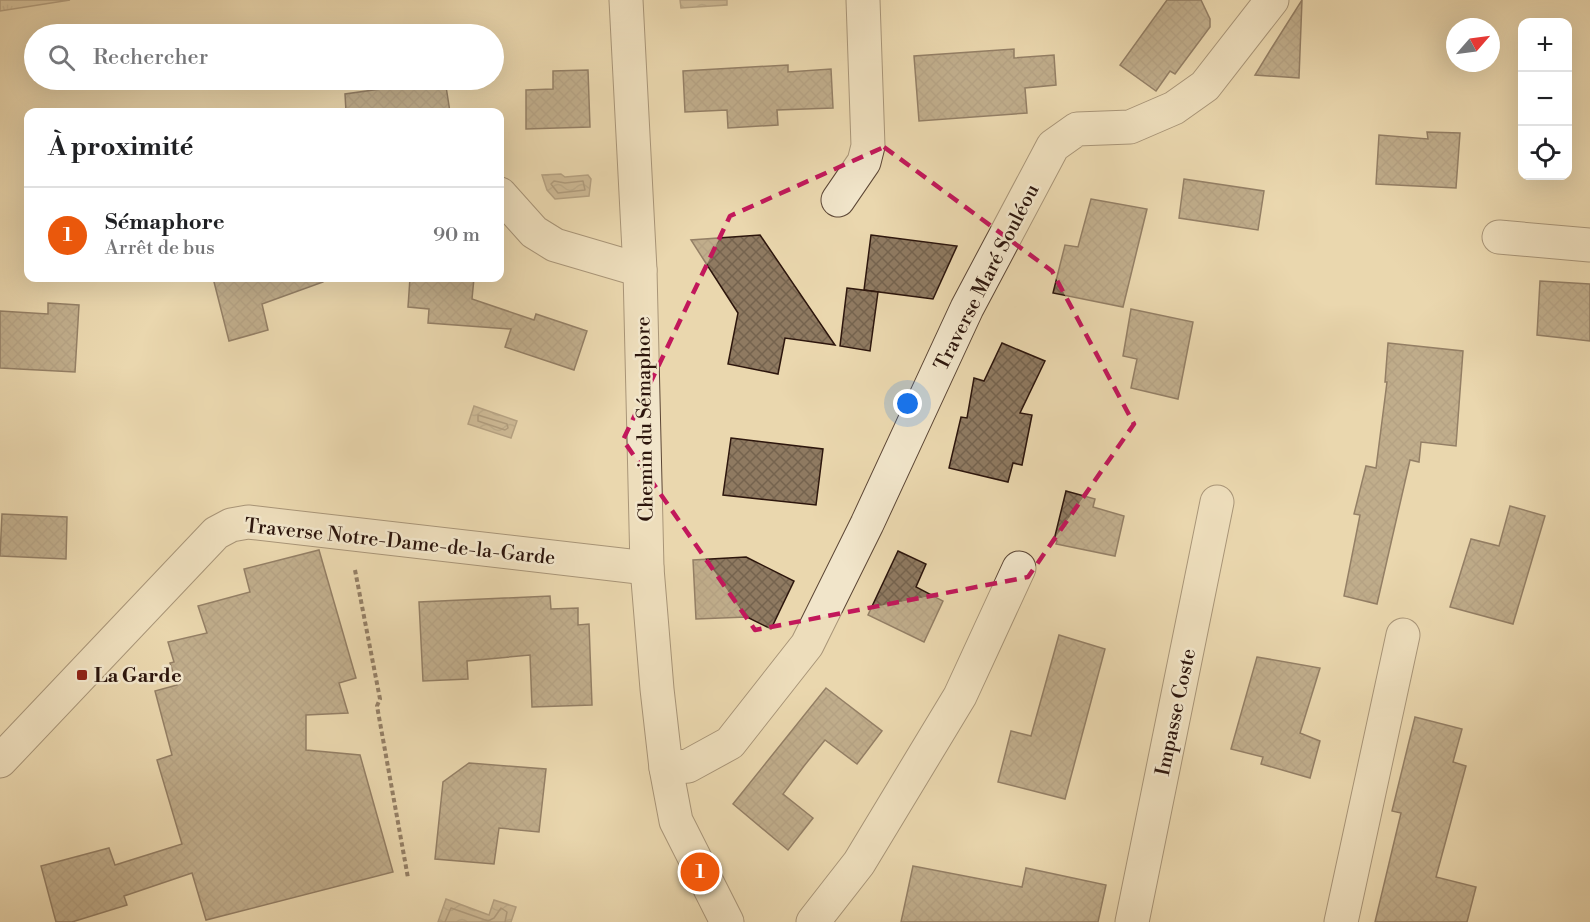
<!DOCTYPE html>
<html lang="fr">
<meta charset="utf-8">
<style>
body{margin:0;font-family:"Libre Bodoni",serif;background:#f6f6f6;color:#202124}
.controls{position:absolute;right:18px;top:18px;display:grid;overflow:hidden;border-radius:12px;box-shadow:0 6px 24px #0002}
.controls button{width:54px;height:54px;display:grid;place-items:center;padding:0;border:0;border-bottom:2px solid #e0e0e0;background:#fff;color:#202124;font:30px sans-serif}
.compass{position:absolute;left:1446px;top:18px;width:54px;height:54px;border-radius:50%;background:#fff;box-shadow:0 6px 24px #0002;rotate:62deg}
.you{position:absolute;left:908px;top:404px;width:21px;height:21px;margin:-15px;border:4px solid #fff;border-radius:50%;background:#1a73e8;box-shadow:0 0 0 9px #1a73e833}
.badge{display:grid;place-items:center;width:39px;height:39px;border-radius:50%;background:#ea580c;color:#fff;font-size:20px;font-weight:700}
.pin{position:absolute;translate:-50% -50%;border:3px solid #fff;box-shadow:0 2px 6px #0006}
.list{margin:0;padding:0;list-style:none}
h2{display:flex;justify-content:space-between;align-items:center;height:78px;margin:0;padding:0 24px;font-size:26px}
h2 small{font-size:20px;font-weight:400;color:#757577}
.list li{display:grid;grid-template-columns:39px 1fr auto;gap:18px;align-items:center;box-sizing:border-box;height:96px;padding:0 24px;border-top:2px solid #e0e0e0}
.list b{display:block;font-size:22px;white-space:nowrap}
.list p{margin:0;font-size:20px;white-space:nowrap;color:#757577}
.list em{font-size:20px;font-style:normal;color:#757577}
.icon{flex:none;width:33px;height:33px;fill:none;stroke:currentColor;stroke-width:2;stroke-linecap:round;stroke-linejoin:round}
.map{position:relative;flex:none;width:1590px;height:922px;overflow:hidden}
.search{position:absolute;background:#fff;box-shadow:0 6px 24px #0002;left:24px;top:24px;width:480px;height:66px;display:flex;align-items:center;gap:15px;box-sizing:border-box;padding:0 21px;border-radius:33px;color:#757577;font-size:22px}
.panel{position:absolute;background:#fff;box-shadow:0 6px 24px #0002;left:24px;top:108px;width:480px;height:174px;border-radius:12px}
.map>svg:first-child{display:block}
.grass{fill:url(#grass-tufts);stroke:#7c6650;stroke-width:1.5}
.water{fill:url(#water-waves);stroke:#78624d;stroke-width:1.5}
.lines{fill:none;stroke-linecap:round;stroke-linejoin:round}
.shore{stroke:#6c5642;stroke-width:1.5}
.building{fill:url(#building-cross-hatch);stroke:#2d160d;stroke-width:1.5}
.minor-casing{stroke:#5c4635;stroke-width:35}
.path{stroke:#2d160d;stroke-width:4;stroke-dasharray:4.5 3;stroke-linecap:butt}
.minor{stroke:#f1e5ca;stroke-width:33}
.marked{fill:none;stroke:#c2185b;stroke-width:4.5;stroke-dasharray:12 8;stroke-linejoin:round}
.poi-dot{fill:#8f2418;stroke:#f1e5ca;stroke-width:2}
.labels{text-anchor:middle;stroke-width:5;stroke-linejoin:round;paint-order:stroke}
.street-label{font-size:20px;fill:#2d160d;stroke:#f1e5ca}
.poi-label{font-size:20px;font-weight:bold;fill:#2d160d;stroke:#f1e5ca;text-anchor:start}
</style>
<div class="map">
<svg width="1590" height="922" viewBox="0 0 1590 922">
<defs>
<pattern id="grass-tufts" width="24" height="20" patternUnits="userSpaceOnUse" patternTransform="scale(1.5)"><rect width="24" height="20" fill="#cab693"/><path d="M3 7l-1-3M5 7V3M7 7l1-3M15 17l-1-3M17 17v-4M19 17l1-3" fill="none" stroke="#ae9c7e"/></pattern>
<pattern id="water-waves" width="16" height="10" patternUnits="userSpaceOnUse" patternTransform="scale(1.5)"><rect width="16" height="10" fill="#aa9577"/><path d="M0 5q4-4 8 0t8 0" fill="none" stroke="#8b7960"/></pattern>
<pattern id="building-cross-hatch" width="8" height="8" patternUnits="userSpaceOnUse" patternTransform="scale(1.5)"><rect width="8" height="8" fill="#8f7a61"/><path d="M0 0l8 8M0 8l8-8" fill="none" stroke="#75634e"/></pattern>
</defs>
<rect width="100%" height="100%" fill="#ead7ae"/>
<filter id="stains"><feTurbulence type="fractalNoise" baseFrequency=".00333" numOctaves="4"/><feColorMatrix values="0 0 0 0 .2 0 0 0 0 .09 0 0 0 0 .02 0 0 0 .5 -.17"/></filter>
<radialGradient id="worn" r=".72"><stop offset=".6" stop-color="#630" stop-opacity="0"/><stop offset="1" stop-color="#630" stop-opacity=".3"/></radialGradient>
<!-- grass -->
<path class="grass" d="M0 0H70L0 11Z"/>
<!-- water -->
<g class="water">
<path d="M680 0H727V5L681 8Z"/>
<path d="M561 174 565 177 588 175 591 179 589 196 555 199 547 190 542 175Z"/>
<path d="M474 406 517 421 511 438 468 424Z"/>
<path d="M446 899 489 915 494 900 516 907 511 922H438Z"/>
</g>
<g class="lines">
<!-- shore -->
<g class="shore">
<path d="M554 181 565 183 583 181 585 190 558 193 551 184Z"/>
<path d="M478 415 507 424 508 428 505 430 478 421Z"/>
<path d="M445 922 451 908 488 921 494 918 501 908 507 912 505 922"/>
</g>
</g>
<!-- building -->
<g class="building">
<path d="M1167 0H1201L1210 19V27L1175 74 1170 71 1156 91 1120 65Z"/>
<path d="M1302 0 1299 78 1255 75 1271 49Z"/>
<path d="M1014 49V58L1054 55 1056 85 1025 88 1027 113 919 121 914 56Z"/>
<path d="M788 65V72L831 69 833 108 777 110 778 125 728 128 727 110 685 112 683 71Z"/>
<path d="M588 70 590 127 526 129V90L553 89V71Z"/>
<path d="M445 80 450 112H346L345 94Z"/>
<path d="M1427 132 1460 133 1456 188 1376 184 1379 135 1428 139Z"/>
<path d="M1184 179 1264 191 1258 230 1179 218Z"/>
<path d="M1091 199 1147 209 1123 307 1053 293 1065 245 1078 247Z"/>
<path d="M760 235 835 345 785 338 778 374 728 364 738 313 691 240Z"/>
<path d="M871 235 957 246 933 299 864 290Z"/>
<path d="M213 278H323V282L262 304 268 330 229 341Z"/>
<path d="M410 278H474L472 299 534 320 536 314 587 331 574 370 505 347 511 329 428 323 429 309 408 307Z"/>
<path d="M1540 281 1590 284V341L1537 335Z"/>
<path d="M847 288 878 292 870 351 840 346Z"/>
<path d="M48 303 79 305 75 372 0 368V311L48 314Z"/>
<path d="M1131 309 1193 322 1178 399 1131 388 1137 359 1123 356Z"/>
<path d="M1002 343 1045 361 1020 413 1032 415 1022 465 1013 463 1008 482 949 468 961 417 967 418 974 378 984 381Z"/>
<path d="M1388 343 1463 351 1456 446 1421 442 1419 462 1410 460 1377 604 1344 596 1360 515 1354 514 1366 466 1376 468 1387 382H1385Z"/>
<path d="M731 438 823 449 816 505 723 495Z"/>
<path d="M1066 491 1095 499 1093 507 1124 516 1115 556 1056 544 1057 541 1054 540Z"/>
<path d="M1510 506 1545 516 1513 624 1450 607 1471 539 1499 546Z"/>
<path d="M2 514 67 517 66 559 0 556Z"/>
<path d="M319 550 356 678 339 683 348 713 306 715V750L360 755 393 872 206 920 192 873 124 896 127 905 72 922H56L41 866 109 848 115 865 182 844 157 760 172 755 155 691 177 685 170 663 174 662 168 642 207 633 198 606 250 592 244 569Z"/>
<path d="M898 551 926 564 916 587 943 601 924 642 868 615Z"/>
<path d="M746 557 794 581 771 629 747 617 696 619 693 560Z"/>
<path d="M550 596 551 609 578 608V625L589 624 592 705 532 707 530 655 467 661 468 679 423 681 419 602Z"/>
<path d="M1059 635 1105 649 1065 799 998 782 1011 731 1031 736Z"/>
<path d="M1257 657 1320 668 1300 733 1320 741 1310 778 1261 764 1263 757 1231 749Z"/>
<path d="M826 688 882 731 857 764 825 740 804 766 783 794 813 818 788 850 733 804Z"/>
<path d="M1415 717 1462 729 1453 762 1466 766 1436 877 1476 887 1467 922H1375L1401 813 1392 811Z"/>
<path d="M469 763 546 769 539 832 499 828 494 864 435 859 443 782Z"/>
<path d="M913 866 1022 887 1026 868 1106 885 1098 922H901Z"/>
</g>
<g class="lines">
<!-- minor casing -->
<g class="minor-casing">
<g id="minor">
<path d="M626 0 640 270 647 568 657 689 666 768 676 821 727 922"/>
<path d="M500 194 534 232 555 245 640 270"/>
<path d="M838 200 864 162 868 146 863 0"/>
<path d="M1499 237 1590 245"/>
<path d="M0 761 216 533 231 525 248 522 647 568"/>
<path d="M666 768 688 766 730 743 807 645 867 524 967 308 1053 146 1077 129 1130 127 1174 108 1205 86 1272 0"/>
<path d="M813 922 859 863 960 696 1019 568"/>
<path d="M1132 922 1217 502"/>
<path d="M1341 922 1403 635"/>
</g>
</g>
<!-- path -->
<path class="path" d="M355 570 380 699 377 706 408 878"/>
<!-- minor -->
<use href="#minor" class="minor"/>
</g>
<!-- marked area -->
<path d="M0 0H1590V922H0ZM884 147 1052 271 1134 424 1028 577 755 630 623 440 730 216Z" fill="#ead7ae" fill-opacity=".55" fill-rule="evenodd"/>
<path class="marked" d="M884 147 1052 271 1134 424 1028 577 755 630 623 440 730 216Z"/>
<!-- markers -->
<rect class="poi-dot" x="76" y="669" width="12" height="12" rx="3"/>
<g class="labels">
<!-- street labels -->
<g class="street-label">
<text transform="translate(986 277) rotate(-63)" y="7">Traverse Maré Souléou</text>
<text transform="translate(644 419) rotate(-91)" y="7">Chemin du Sémaphore</text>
<text transform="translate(400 541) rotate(6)" y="7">Traverse Notre-Dame-de-la-Garde</text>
<text transform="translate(1175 712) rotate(-78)" y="7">Impasse Coste</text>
</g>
<!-- poi labels -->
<g class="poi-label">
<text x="94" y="682">La Garde</text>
</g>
</g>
<rect width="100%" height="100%" filter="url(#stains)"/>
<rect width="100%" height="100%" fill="url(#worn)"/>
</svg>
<div class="controls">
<button>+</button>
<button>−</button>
<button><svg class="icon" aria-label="locate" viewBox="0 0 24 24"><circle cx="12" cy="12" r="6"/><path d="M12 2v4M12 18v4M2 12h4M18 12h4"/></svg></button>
</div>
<svg class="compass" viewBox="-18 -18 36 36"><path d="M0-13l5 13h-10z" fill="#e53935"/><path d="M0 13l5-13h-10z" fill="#757577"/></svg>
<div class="you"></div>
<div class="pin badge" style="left:700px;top:872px">1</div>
<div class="search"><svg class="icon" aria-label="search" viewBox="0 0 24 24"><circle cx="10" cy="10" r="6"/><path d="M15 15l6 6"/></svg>Rechercher</div>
<section class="panel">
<h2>À proximité<small></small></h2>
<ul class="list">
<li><span class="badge">1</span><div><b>Sémaphore</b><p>Arrêt de bus</p></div><em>90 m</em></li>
</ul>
</section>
</div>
